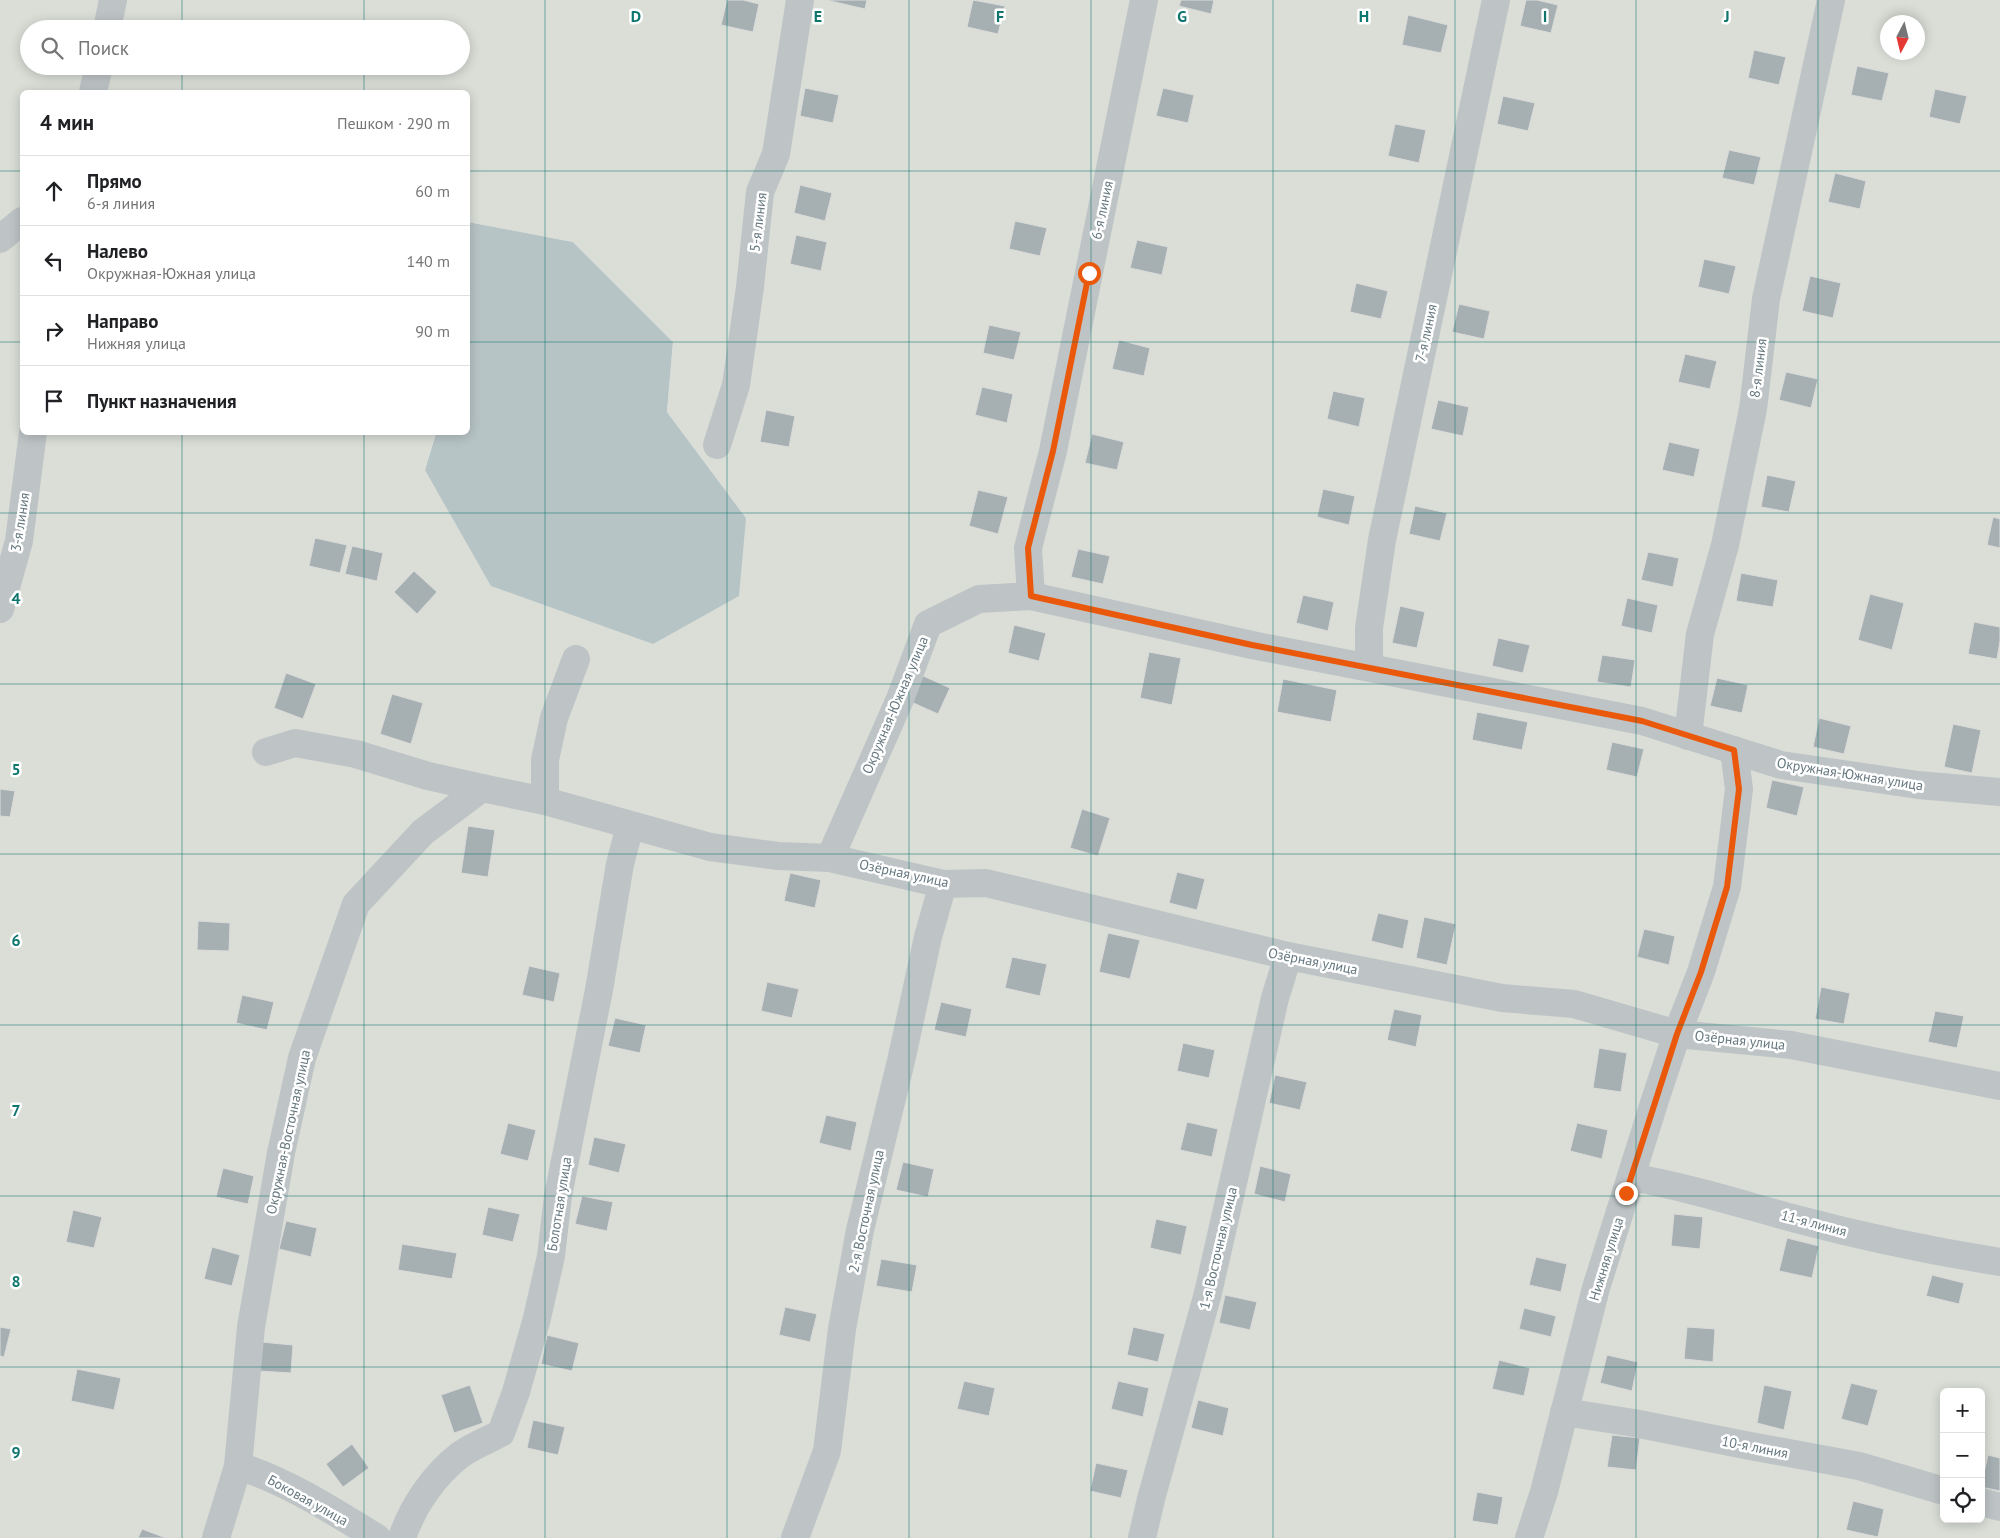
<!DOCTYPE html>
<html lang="ru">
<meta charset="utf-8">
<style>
body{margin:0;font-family:"PT Sans",sans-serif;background:#f6f6f6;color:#202124}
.controls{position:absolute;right:15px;bottom:15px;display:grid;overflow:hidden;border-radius:8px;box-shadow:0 2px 12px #0003}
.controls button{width:45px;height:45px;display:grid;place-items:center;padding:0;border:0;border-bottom:1px solid #e0e0e0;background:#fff;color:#202124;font:25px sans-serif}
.compass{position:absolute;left:1880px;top:15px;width:45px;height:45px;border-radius:50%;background:#fff;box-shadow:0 2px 12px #0003;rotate:187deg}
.stop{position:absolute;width:15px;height:15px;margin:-11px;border:4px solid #ea580c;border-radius:50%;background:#fff}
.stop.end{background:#ea580c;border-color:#fff;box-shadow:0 1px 5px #0008}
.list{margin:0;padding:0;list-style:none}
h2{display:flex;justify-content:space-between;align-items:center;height:65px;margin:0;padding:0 20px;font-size:21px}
h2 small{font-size:16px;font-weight:400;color:#757577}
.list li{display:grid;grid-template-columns:32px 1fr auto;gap:15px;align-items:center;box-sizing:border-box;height:70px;padding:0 20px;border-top:1px solid #e0e0e0}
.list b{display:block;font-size:19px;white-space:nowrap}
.list p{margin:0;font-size:16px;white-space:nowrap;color:#757577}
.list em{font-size:16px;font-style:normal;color:#757577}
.icon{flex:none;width:28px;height:28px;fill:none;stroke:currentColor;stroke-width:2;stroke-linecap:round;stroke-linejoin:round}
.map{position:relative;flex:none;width:2000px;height:1538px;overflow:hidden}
.search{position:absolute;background:#fff;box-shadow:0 2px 12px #0003;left:20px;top:20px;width:450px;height:55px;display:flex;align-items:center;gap:12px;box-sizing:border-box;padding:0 18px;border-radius:28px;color:#757577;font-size:19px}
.panel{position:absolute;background:#fff;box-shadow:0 2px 12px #0003;left:20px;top:90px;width:450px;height:345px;border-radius:8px}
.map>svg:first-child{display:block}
.green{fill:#daded7;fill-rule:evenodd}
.water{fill:#b7c4c6}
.building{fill:#a6b0b3;stroke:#dbdbd9}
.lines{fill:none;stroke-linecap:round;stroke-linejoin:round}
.minor{stroke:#bec4c6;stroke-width:28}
.route{stroke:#ea580c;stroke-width:6}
.grid{fill:none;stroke:#0f766e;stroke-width:1;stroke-opacity:0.55}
.labels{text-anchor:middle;stroke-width:5;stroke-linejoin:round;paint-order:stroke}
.street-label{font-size:14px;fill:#66787f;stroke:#fff}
.grid-label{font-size:16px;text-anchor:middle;font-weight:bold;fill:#0f766e;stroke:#fff;stroke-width:5;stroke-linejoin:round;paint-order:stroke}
</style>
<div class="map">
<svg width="2000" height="1538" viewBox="0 0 2000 1538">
<rect width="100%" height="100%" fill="#f9f9f7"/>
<!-- green -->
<path class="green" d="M0 0H2000V1538H0ZM1888 22H1918V52H1888ZM29 29H461V66H29ZM22 92H468V222L573 242 673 342 667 412 746 518 425 470 436 432H22ZM1944 1392H1981V1519H1944Z"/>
<!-- water -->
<path class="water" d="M468 222 573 242 673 342 667 412 746 518 739 596 653 644 491 586 425 470 436 433 468 432Z"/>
<!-- building -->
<g class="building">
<path d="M727 0H743L759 4 753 32 721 25Z"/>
<path d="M826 0H867L865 9Z"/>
<path d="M973 0 1005 6 998 34 967 27Z"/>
<path d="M1181 0H1214L1211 14 1179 6Z"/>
<path d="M1526 0H1537L1558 5 1551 33 1520 26Z"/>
<path d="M1408 15 1448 25 1441 53 1402 45Z"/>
<path d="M1754 50 1786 57 1779 85 1748 78Z"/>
<path d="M1857 66 1889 73 1882 101 1851 95Z"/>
<path d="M805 88 839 95 833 123 800 116Z"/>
<path d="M1163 88 1194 95 1188 123 1156 116Z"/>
<path d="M1935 89 1967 96 1960 124 1929 117Z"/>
<path d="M1503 96 1535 103 1528 131 1497 124Z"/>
<path d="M1395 124 1426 130 1419 163 1388 156Z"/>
<path d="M1729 150 1761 157 1754 185 1722 178Z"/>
<path d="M1835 173 1866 181 1860 209 1828 202Z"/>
<path d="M800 185 832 193 825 221 794 213Z"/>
<path d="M1015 221 1047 228 1040 256 1009 249Z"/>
<path d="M796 235 827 242 821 271 790 264Z"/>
<path d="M1137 240 1168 247 1162 275 1130 268Z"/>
<path d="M1704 259 1736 266 1729 294 1698 287Z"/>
<path d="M1810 276 1841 283 1833 318 1802 311Z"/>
<path d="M1356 283 1388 291 1381 319 1350 312Z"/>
<path d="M1459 304 1490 311 1484 339 1452 332Z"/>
<path d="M989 325 1021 332 1014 360 983 353Z"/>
<path d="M1119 340 1150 348 1144 376 1112 369Z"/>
<path d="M1685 354 1717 361 1710 389 1678 382Z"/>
<path d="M1786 372 1818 379 1811 408 1779 400Z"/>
<path d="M982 387 1013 394 1007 423 975 415Z"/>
<path d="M1333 391 1365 398 1359 427 1327 419Z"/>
<path d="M1438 400 1469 407 1463 436 1431 429Z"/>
<path d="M766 410 795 416 789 447 760 442Z"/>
<path d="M1092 434 1124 442 1117 470 1085 463Z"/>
<path d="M1669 442 1700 449 1694 477 1662 470Z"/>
<path d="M1767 475 1796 481 1789 512 1761 507Z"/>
<path d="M1323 489 1355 496 1349 525 1317 517Z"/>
<path d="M978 490 1008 497 998 534 969 526Z"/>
<path d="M1415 506 1447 513 1440 541 1409 534Z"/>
<path d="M1993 517 2000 519V548L1987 545Z"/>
<path d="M315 538 347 545 340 573 309 566Z"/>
<path d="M352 546 383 553 377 581 345 574Z"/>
<path d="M1078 549 1110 556 1103 584 1071 577Z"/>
<path d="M1648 552 1679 558 1673 587 1641 580Z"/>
<path d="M414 571 437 592 417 614 394 592Z"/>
<path d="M1741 573 1778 580 1773 607 1736 601Z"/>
<path d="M1870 594 1904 603 1892 650 1858 640Z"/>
<path d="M1303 595 1334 602 1328 631 1296 623Z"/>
<path d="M1627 598 1658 605 1652 633 1621 626Z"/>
<path d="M1400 606 1425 612 1417 648 1392 643Z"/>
<path d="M1974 622 2000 627V641L1997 659 1968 654Z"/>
<path d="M1014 625 1046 633 1039 661 1008 653Z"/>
<path d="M1498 638 1530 645 1523 673 1492 666Z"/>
<path d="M1149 652 1181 658 1172 705 1140 698Z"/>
<path d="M1602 655 1635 660 1631 687 1597 682Z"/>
<path d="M286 673 316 684 303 719 274 708Z"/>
<path d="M921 675 950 688 938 714 909 701Z"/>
<path d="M1717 678 1748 685 1742 713 1710 706Z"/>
<path d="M1283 679 1337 690 1331 722 1277 712Z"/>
<path d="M392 694 423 703 411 744 380 734Z"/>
<path d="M1477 712 1528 722 1522 750 1472 740Z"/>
<path d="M1819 718 1851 726 1844 754 1813 747Z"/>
<path d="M1953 724 1981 730 1972 773 1944 767Z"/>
<path d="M1612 742 1644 749 1637 777 1606 770Z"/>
<path d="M1772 780 1804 787 1797 816 1766 808Z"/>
<path d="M0 789 15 791 10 817 0 816Z"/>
<path d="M1082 809 1110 818 1098 856 1070 848Z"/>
<path d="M468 826 495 830 488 877 461 873Z"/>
<path d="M1177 872 1205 879 1197 910 1169 903Z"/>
<path d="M790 873 821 880 815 908 784 901Z"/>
<path d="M1378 913 1409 920 1403 949 1371 941Z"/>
<path d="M1424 917 1456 924 1447 965 1416 958Z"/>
<path d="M198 921 230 923 229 951 197 950Z"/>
<path d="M1644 929 1675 936 1669 965 1637 957Z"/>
<path d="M1108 933 1140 940 1130 979 1099 972Z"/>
<path d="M1012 957 1047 964 1040 996 1005 988Z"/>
<path d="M529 966 560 973 554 1002 522 995Z"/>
<path d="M767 982 799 989 792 1018 761 1011Z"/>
<path d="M1821 987 1850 993 1844 1024 1815 1019Z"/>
<path d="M242 995 274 1002 267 1030 236 1023Z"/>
<path d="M941 1002 972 1009 966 1037 934 1030Z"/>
<path d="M1394 1009 1422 1015 1416 1047 1387 1040Z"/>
<path d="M1935 1011 1964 1016 1957 1048 1928 1042Z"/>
<path d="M615 1018 646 1025 640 1053 608 1046Z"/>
<path d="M1183 1043 1215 1050 1209 1078 1177 1071Z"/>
<path d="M1599 1048 1627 1053 1621 1092 1593 1088Z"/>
<path d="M1275 1075 1307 1082 1300 1110 1269 1103Z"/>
<path d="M826 1115 857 1122 851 1151 819 1143Z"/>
<path d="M1187 1122 1218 1129 1212 1157 1180 1150Z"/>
<path d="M508 1123 536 1130 528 1161 500 1154Z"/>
<path d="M1577 1123 1608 1130 1602 1159 1570 1151Z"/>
<path d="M594 1137 626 1144 619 1173 588 1165Z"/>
<path d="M903 1162 934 1169 928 1197 896 1190Z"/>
<path d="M1260 1166 1291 1174 1285 1202 1254 1194Z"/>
<path d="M223 1168 254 1176 248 1204 216 1197Z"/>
<path d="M582 1196 613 1202 607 1231 575 1224Z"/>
<path d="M488 1207 520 1214 513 1242 482 1235Z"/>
<path d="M73 1210 102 1217 94 1248 66 1242Z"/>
<path d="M1674 1214 1703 1217 1700 1249 1671 1246Z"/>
<path d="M1156 1219 1187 1226 1181 1255 1150 1248Z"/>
<path d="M286 1221 317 1228 311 1257 279 1249Z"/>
<path d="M1787 1238 1819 1246 1812 1278 1779 1271Z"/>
<path d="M402 1244 457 1253 452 1279 398 1270Z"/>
<path d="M212 1247 240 1255 232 1286 204 1279Z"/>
<path d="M1536 1257 1567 1264 1561 1292 1529 1285Z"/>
<path d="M881 1259 917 1265 912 1292 876 1286Z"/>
<path d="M1932 1275 1964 1283 1959 1304 1926 1296Z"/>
<path d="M1225 1295 1257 1302 1250 1330 1219 1323Z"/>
<path d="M785 1307 817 1314 810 1342 779 1335Z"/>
<path d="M1524 1308 1556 1316 1551 1337 1519 1329Z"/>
<path d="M0 1327 11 1329 4 1357 0 1356Z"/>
<path d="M1133 1327 1165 1334 1158 1362 1127 1355Z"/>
<path d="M1687 1327 1715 1329 1713 1362 1684 1359Z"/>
<path d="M547 1335 579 1343 572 1371 541 1364Z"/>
<path d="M261 1342 293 1345 291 1373 259 1371Z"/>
<path d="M1607 1355 1638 1362 1632 1391 1600 1383Z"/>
<path d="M1499 1360 1530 1368 1524 1396 1492 1389Z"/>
<path d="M77 1369 121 1378 114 1410 71 1401Z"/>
<path d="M964 1381 995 1388 989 1416 957 1409Z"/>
<path d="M1118 1381 1149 1388 1143 1417 1111 1409Z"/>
<path d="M1851 1383 1878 1390 1868 1426 1841 1419Z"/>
<path d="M470 1385 483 1423 454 1433 441 1395Z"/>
<path d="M1764 1385 1792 1391 1784 1430 1757 1423Z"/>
<path d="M1198 1400 1229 1408 1223 1436 1191 1428Z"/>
<path d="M533 1420 565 1427 558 1455 527 1448Z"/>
<path d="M1612 1435 1640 1438 1636 1470 1607 1467Z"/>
<path d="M352 1444 369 1468 343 1487 326 1464Z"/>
<path d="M1988 1455 2000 1458V1491L1981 1487Z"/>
<path d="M1096 1463 1128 1470 1121 1498 1090 1491Z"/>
<path d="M1477 1492 1503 1497 1498 1525 1472 1521Z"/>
<path d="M1853 1501 1884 1509 1878 1537 1846 1530Z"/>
<path d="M142 1529 166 1538H138Z"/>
</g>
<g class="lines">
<!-- minor -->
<g class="minor">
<path d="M107 29 113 0"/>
<path d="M93 92 99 66"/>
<path d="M0 239 22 221"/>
<path d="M717 445 736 385 750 287 760 192 776 154 800 0"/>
<path d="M1031 596 1028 548 1053 451 1144 0"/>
<path d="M0 609 19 541 33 432"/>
<path d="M1369 667V628L1382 540 1496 0"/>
<path d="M1688 736 1700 634 1725 545 1753 409 1766 299 1831 0"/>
<path d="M266 752 295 743 356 754 428 776 482 788"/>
<path d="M545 801V760L554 718 576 659"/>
<path d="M830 858 900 699 928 624 979 599 1031 596 1252 645 1642 721 1781 765 1918 785 2000 792"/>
<path d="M1631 1177C1687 1187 1741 1204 1796 1219 1864 1237 1931 1251 2000 1262"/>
<path d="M1564 1412 1634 1423 1745 1445 1859 1466 1944 1491"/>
<path d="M238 1466C287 1481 333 1511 377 1538"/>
<path d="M1981 1502 2000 1507"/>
<path d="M216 1538 238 1466 251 1327 281 1153 302 1058 356 904 423 832 482 788 545 801 710 847 778 856 830 858 943 884 986 883 1288 956 1502 998 1574 1004 1677 1034 1791 1045 2000 1086"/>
<path d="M402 1538C412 1507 434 1475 460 1455 472 1446 488 1440 501 1433L516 1392 537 1318 551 1256 558 1196 599 990 620 864 630 826"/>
<path d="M795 1538 827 1451 842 1329 860 1230 901 1061 928 937 943 884"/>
<path d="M1142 1538 1151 1499 1208 1293 1275 998 1288 956"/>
<path d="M1529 1538 1544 1492 1596 1288 1655 1100 1677 1034 1701 972 1727 887 1739 789 1734 750"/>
</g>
</g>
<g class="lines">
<!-- route -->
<path class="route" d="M1089 273 1053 451 1028 548 1031 596 1252 645 1642 721 1734 750 1739 789 1727 887 1701 972 1677 1034 1626 1193"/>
</g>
<!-- grid -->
<path class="grid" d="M182 0V29M364 0V29M545 0V1538M727 0V1538M909 0V1538M1091 0V1538M1273 0V1538M1455 0V1538M1636 0V1538M1818 0V1538M182 66V92M364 66V92M0 171H22M468 171H2000M0 342H22M468 342H2000M182 432V1538M364 432V1538M0 513H2000M0 684H2000M0 854H2000M0 1025H2000M0 1196H2000M0 1367H2000"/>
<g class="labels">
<!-- street labels -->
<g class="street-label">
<text transform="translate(1102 210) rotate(-78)" y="5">6-я линия</text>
<text transform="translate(758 222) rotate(-83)" y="5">5-я линия</text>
<text transform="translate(1426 333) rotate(-78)" y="5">7-я линия</text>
<text transform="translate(1758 368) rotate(-83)" y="5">8-я линия</text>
<text transform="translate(20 522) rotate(-81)" y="5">3-я линия</text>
<text transform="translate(895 705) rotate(-67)" y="5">Окружная-Южная улица</text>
<text transform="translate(1850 774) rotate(9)" y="5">Окружная-Южная улица</text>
<text transform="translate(904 873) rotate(12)" y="5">Озёрная улица</text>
<text transform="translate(1313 961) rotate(11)" y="5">Озёрная улица</text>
<text transform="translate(1740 1040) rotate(6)" y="5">Озёрная улица</text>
<text transform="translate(288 1132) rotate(-78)" y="5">Окружная-Восточная улица</text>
<text transform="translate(559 1204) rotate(-81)" y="5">Болотная улица</text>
<text transform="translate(866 1211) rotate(-78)" y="5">2-я Восточная улица</text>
<text transform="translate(1814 1223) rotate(15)" y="5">11-я линия</text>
<text transform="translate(1218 1248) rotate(-77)" y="5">1-я Восточная улица</text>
<text transform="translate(1606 1259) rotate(-73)" y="5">Нижняя улица</text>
<text transform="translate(1755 1447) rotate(11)" y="5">10-я линия</text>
<text transform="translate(308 1500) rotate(29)" y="5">Боковая улица</text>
</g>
</g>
<g class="grid-label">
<text x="636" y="22">D</text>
<text x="818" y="22">E</text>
<text x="1000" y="22">F</text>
<text x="1182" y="22">G</text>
<text x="1364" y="22">H</text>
<text x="1545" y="22">I</text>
<text x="1727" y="22">J</text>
<text x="16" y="604">4</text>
<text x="16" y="775">5</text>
<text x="16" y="946">6</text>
<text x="16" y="1116">7</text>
<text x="16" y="1287">8</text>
<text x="16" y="1458">9</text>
</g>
</svg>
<div class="controls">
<button>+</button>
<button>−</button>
<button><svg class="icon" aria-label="locate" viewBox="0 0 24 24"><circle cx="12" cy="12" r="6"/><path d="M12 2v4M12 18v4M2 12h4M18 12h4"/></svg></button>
</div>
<svg class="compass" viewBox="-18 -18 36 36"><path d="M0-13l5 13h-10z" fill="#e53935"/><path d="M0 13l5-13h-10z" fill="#757577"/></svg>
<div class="stop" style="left:1089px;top:273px"></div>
<div class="stop end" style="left:1626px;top:1193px"></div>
<div class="search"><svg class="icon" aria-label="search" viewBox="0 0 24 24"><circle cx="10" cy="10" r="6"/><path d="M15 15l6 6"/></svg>Поиск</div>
<section class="panel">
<h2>4 мин<small>Пешком · 290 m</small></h2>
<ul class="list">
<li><svg class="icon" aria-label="ahead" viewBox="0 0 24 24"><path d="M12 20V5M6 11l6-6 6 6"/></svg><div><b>Прямо</b><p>6-я линия</p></div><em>60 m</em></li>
<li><svg class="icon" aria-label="left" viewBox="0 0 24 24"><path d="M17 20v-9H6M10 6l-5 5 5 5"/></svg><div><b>Налево</b><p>Окружная-Южная улица</p></div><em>140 m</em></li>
<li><svg class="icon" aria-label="right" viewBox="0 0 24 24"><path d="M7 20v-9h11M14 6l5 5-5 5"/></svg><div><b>Направо</b><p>Нижняя улица</p></div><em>90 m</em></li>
<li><svg class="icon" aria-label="arrive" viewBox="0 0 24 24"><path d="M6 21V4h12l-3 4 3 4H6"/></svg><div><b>Пункт назначения</b></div></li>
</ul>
</section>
</div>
